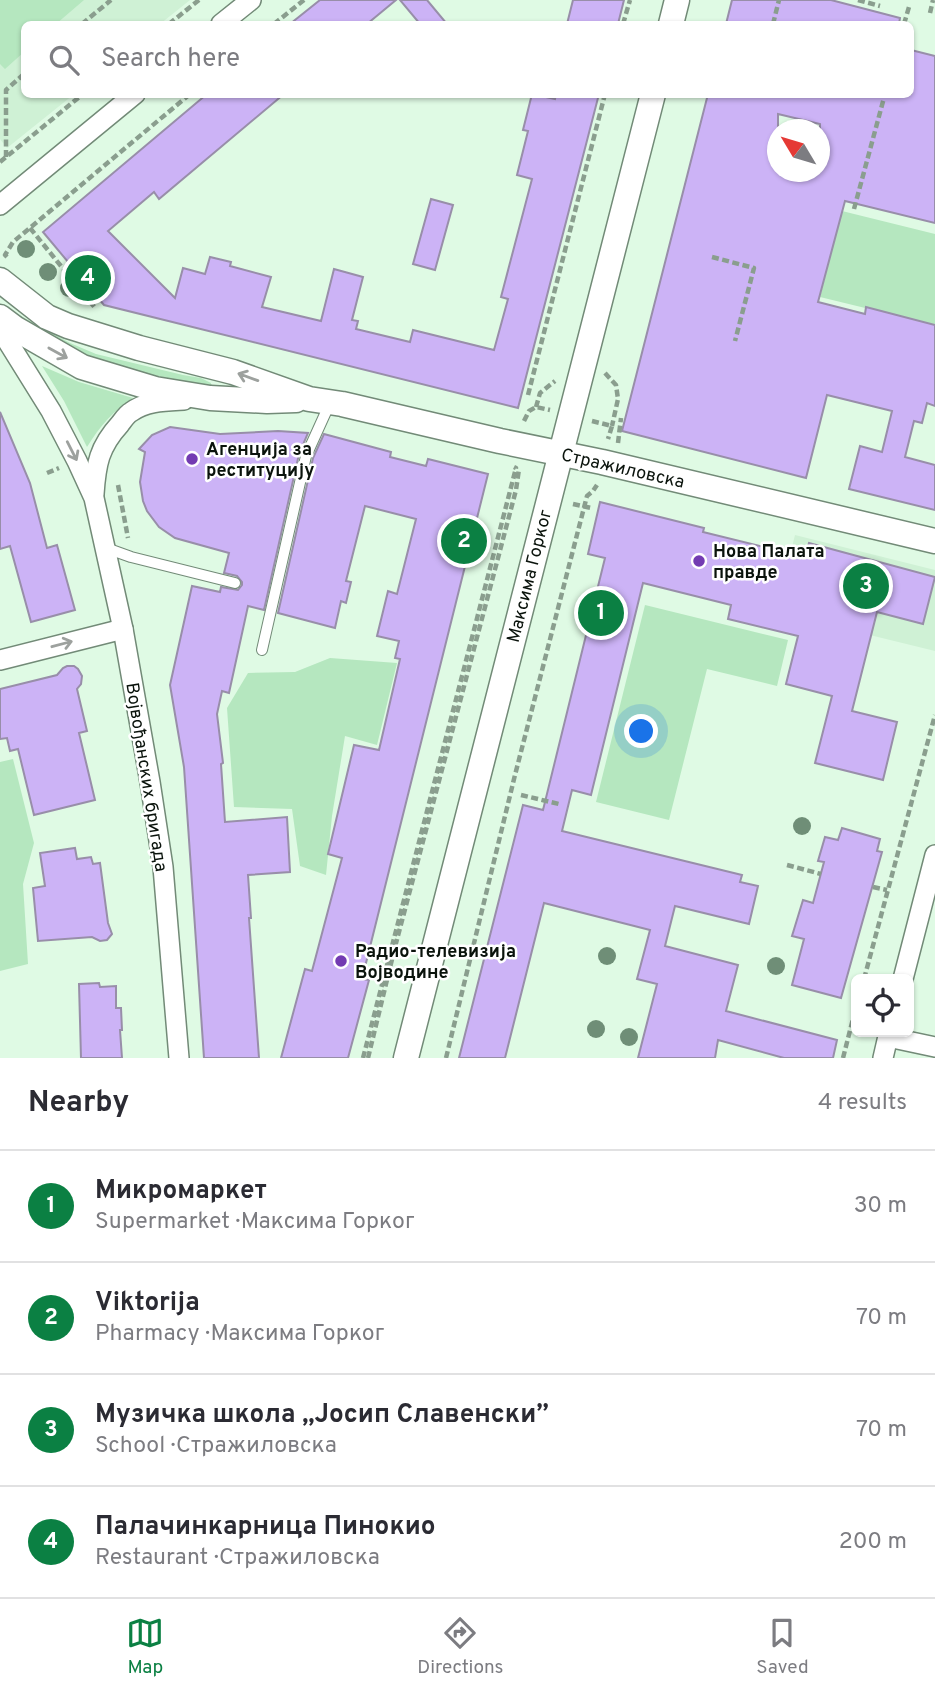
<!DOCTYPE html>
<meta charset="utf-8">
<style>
body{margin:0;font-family:Overpass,sans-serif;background:#f7f7f7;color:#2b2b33}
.controls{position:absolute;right:21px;bottom:21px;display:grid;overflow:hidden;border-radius:10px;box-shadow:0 2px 5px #0004}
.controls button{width:63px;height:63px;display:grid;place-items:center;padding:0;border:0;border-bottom:2px solid #e1e1e2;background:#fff;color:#2b2b33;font:35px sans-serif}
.compass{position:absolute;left:767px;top:119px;width:63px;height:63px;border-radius:50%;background:#fff;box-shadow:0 2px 5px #0004;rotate:308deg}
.you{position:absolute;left:642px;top:732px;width:24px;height:24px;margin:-18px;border:5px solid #fff;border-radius:50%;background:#1a73e8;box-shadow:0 0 0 10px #1a73e833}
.badge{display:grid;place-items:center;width:46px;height:46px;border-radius:50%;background:#0b8043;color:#fff;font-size:23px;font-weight:700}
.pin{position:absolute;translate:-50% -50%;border:4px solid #fff;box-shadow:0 2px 7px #0006}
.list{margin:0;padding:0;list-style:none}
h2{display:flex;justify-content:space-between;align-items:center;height:91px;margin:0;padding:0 28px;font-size:30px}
h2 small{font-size:23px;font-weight:400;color:#7c7c81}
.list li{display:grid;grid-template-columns:46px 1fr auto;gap:21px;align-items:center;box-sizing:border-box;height:112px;padding:0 28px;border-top:2px solid #e1e1e2}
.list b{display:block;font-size:26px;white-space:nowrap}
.list p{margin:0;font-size:23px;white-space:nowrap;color:#7c7c81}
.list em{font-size:23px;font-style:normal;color:#7c7c81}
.icon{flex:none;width:38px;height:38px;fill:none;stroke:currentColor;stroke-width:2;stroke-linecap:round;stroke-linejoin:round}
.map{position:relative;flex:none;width:935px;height:1058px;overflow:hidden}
.search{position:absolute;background:#fff;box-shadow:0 2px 5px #0004;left:21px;right:21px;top:21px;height:77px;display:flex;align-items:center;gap:18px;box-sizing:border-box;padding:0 24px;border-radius:10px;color:#7c7c81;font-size:26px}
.sheet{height:539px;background:#fff}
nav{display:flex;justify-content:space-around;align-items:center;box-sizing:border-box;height:98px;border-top:2px solid #e1e1e2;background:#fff;font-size:19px;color:#7c7c81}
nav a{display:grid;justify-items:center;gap:4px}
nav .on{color:#0b8043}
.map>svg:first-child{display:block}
.built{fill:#cff1d5}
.green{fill:#b5e7bf}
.building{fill:#ccb3f6;stroke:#988ea9;stroke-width:2;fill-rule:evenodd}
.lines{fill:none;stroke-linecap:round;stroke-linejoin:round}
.service-casing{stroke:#728a77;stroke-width:12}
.minor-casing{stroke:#728a77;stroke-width:22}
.tertiary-casing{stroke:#728a77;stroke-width:27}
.path{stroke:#8a9e8e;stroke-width:4.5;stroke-dasharray:7 3.5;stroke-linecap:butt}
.service{stroke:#fff;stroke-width:10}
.minor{stroke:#fff;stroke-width:19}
.tertiary{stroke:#fff;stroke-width:24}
.tree{fill:#6f8e77}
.oneway{stroke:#9da19e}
.poi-dot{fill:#733bb2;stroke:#fff;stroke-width:2.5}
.labels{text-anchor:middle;stroke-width:5;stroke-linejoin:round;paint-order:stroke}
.poi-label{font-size:18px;font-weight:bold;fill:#0a130c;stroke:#fff;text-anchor:start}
.street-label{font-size:18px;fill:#0a130c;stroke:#fff}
</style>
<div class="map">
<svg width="935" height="1058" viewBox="0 0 935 1058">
<rect width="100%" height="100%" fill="#dffae4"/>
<!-- built -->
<g class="built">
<path d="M0 0H190L160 24H24V94L73 95 7 148 0 139Z"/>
<path d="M795 535 935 570V651L776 612Z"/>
</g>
<!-- green -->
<g class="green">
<path d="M0 0H84L56 24H24V52L5 69 0 64Z"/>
<path d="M842 211 935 234V325L820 297Z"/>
<path d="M10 310 70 343 96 354 183 375 201 378 211 383V385L207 386C149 375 92 363 41 333 30 326 20 317 10 310Z"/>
<path d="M42 366 79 382 133 398C113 411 100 426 87 447L64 401Z"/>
<path d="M645 605 788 640 777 686 707 669 669 820 596 802Z"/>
<path d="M330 658 397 663 377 745 345 736 332 816 326 875 300 866 292 809 234 807 227 708 248 673 295 672Z"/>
<path d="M13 759 34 843 23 884 28 964 0 971V762Z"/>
</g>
<!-- building -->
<g class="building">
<path d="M320 0H396L367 24H290Z"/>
<path d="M400 0H427L447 24H420Z"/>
<path d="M573 0H624L618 24H567Z"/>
<path d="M732 0H831L900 18 899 24H726Z"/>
<path d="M911 50 935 56V223L845 201 818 302 865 314 866 307 935 325V406L927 403 922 423 914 421 905 457 935 465V510L849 489 860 446 882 452 892 411 827 395 806 478 622 431 708 94H911ZM778 114 820 124V172H778Z"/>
<path d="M207 94H284L159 199 154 192 108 231 175 298 183 268 205 274 210 257 231 262 230 266 271 277 262 307 321 321 334 269 363 277 352 320 358 321 356 329 410 342 413 330 494 350 508 299 501 297 532 179 517 175 528 131 523 130 532 94 555 99 556 94H599L518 408 104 305 43 232Z"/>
<path d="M431 199 453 205 435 270 413 264Z"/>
<path d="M0 412 30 483 47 548 57 545 75 610 31 622 10 546 0 549Z"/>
<path d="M170 427 220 434 278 431 308 433 299 454 264 610 248 606 229 693 222 691 217 714 223 763 221 764 225 822 287 817 290 872 248 875 251 918H249L259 1058H204L184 767 170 685 192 586 220 592 221 587 238 590 242 585V582L237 576 224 573 229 553 175 538 159 527 147 511 143 501 140 482 145 452 139 449 152 435Z"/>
<path d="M324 434 391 452 390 457 426 466 428 459 488 474 362 979 369 980 348 1058H281L305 969 312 971 342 858 328 854 354 745 379 750 400 659 395 658 399 641 377 636 388 591 397 594 416 519 365 506 346 581 351 582 346 603 341 601 335 628 278 613 313 458Z"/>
<path d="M600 502 704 528 703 532 805 557 809 543 935 577 923 624 877 612 852 711 897 722 883 780 815 763 832 696 786 684 798 636 728 619 731 605 643 583 591 795 572 790 562 831 742 875 740 882 758 886 749 924 675 906 665 946 738 965 726 1011 837 1040 833 1058H784L718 1040 715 1058H638L657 984 637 979 650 930 544 903 505 1058H459L523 805 543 810 605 558 588 554Z"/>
<path d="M67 666H74L78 669 82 676 81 684 77 689 87 731 79 733 95 800 34 815 18 749 10 751 7 738 0 739V689L57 675 63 668Z"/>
<path d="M842 828 880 839 877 851 882 852 841 998 792 985 804 939 792 936 803 900 813 903 824 862 818 861 825 837 838 840Z"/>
<path d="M75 848 77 859 91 857 93 864 100 863 108 923 112 934 107 940 100 941 92 937 38 941 33 888 45 886 40 853Z"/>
<path d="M99 983 100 987 116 986V1008H121L122 1030H120L122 1058H81L79 984Z"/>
</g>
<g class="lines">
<!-- service casing -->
<g class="service-casing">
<g id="service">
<path d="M106 548 131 557 235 583"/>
<path d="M262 650 306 456 330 403"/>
</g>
</g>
<!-- minor casing -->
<g class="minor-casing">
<g id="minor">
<path d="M221 24 251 0"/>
<path d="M0 205 135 94"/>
<path d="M0 329 51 411 77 461 94 498 123 629 150 782 163 867 179 1058"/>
<path d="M94 494C96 464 99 447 120 424 123 420 127 414 131 412 146 401 166 401 184 400"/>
<path d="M0 660 123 629"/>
<path d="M903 979 935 855"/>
<path d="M888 1037 935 1047"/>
<path d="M883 1058 889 1032"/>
</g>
</g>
<!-- tertiary casing -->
<g class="tertiary-casing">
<g id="tertiary">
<path d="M671 24 677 0"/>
<path d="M0 280 47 317 68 326 139 348 233 372 309 399 342 404 500 441 602 462 935 541"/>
<path d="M0 317 16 329 82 367 155 389 210 398 267 401 296 400"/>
<path d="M406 1058 653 94"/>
</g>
</g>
<!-- path -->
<g class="path">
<path d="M858 0 880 6"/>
<path d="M930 13 933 0"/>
<path d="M82 24 111 0"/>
<path d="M169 24 199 0"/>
<path d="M274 24 304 0"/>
<path d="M623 24 630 0"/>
<path d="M773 24 779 0"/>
<path d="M904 24 909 7"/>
<path d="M754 97 755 94"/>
<path d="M6 157V90L24 74"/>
<path d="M0 162 83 94"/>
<path d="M854 209 885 94"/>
<path d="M30 228 96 309"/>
<path d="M7 257 5 255 13 242 190 94"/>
<path d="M712 257 754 268 735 341"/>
<path d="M605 373 616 385 618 399 612 426"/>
<path d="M528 395 605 94"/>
<path d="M536 407 540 393 555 381"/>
<path d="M524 421 529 411 536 407 550 410"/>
<path d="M592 421 612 426 608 439"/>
<path d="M618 443 621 418"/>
<path d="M47 473 59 468"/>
<path d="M118 485 128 538"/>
<path d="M573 504 591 508"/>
<path d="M521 795 559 804"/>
<path d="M787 865 821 874"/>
<path d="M873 887 887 890"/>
<path d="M864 979 935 715"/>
<path d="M363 1058 516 468 514 467"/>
<path d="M368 1058 395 947 516 490 519 469"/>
<path d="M446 1058 515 775 587 496 593 491 597 485"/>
<path d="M843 1058 856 1007"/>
</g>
<!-- service -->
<use href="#service" class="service"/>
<!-- minor -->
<use href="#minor" class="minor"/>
<!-- tertiary -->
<use href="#tertiary" class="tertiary"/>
</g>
<!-- trees -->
<g class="tree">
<circle cx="26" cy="249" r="9"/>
<circle cx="48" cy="272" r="9"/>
<circle cx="69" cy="288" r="9"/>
<circle cx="802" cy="826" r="9"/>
<circle cx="607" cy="956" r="9"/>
<circle cx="776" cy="966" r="9"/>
<circle cx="596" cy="1029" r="9"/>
<circle cx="629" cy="1037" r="9"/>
</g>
<!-- one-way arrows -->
<defs><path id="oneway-shaft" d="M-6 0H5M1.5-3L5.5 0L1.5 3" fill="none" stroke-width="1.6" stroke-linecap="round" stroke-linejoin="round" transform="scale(1.75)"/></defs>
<g class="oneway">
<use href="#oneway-shaft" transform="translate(58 353) rotate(29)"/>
<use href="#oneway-shaft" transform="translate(248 377) rotate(-160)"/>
<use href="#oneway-shaft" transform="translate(72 451) rotate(63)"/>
<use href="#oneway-shaft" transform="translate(62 644) rotate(-15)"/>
</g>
<!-- markers -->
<g class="poi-dot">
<circle cx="192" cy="459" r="7"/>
<circle cx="699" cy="561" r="7"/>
<circle cx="341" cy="961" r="7"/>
</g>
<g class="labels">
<!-- poi labels -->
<g class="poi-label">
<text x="206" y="455">Агенција за<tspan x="206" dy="21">реституцију</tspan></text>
<text x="713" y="557">Нова Палата<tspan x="713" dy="21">правде</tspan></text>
<text x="355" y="957">Радио-телевизија<tspan x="355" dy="21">Војводине</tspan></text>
</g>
<!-- street labels -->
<g class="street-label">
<text transform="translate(623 468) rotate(13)" y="6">Стражиловска</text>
<text transform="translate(529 576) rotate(-76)" y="6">Максима Горког</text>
<text transform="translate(147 777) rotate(81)" y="6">Војвођанских бригада</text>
</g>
</g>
</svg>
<div class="controls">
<button><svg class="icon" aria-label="locate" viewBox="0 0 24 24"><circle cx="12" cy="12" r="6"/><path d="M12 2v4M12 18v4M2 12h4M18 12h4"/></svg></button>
</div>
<svg class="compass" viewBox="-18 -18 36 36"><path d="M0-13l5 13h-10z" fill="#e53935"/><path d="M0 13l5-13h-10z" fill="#7c7c81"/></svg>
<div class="you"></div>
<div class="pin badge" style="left:601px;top:613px">1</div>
<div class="pin badge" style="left:464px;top:541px">2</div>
<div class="pin badge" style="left:866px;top:586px">3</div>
<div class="pin badge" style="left:88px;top:278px">4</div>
<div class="search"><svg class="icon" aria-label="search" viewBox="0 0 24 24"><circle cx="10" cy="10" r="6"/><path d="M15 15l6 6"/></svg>Search here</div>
</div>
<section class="sheet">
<h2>Nearby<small>4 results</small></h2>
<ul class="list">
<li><span class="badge">1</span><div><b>Микромаркет</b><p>Supermarket · Максима Горког</p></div><em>30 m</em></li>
<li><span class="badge">2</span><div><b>Viktorija</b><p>Pharmacy · Максима Горког</p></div><em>70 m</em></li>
<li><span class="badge">3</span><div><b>Музичка школа „Јосип Славенски”</b><p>School · Стражиловска</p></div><em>70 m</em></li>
<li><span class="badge">4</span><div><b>Палачинкарница Пинокио</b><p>Restaurant · Стражиловска</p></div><em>200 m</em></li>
</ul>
</section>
<nav>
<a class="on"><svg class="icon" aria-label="map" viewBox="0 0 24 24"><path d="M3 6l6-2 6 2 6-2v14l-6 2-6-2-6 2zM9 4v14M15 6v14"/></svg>Map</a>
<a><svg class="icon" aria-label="directions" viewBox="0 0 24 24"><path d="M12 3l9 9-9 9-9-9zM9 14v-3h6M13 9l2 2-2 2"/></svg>Directions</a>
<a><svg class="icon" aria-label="saved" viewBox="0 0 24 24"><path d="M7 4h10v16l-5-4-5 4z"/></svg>Saved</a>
</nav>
